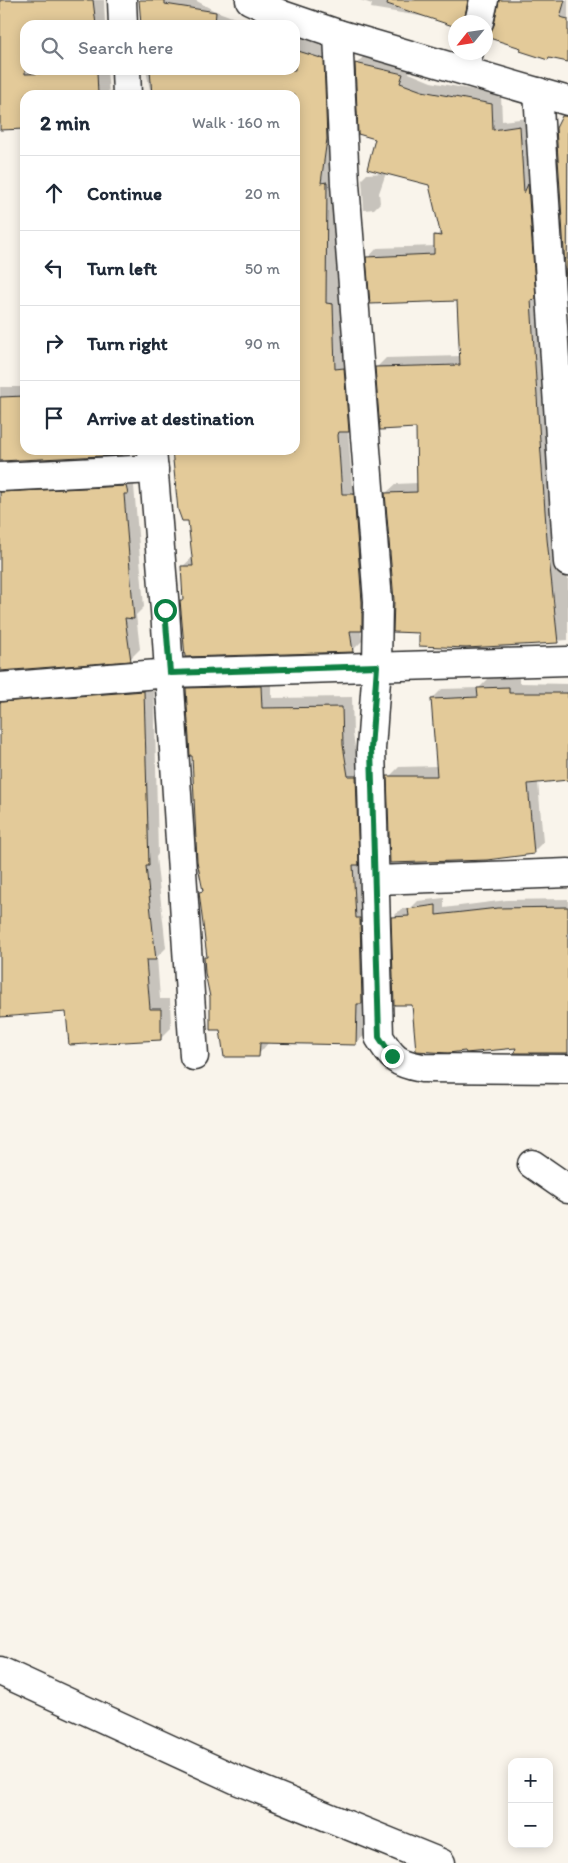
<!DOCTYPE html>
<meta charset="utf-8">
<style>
body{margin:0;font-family:Itim,sans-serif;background:#f6f6f7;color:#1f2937}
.controls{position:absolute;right:15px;bottom:15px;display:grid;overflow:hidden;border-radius:10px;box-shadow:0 2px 12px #0003}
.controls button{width:45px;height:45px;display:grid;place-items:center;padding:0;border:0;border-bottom:1px solid #e0e1e3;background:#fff;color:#1f2937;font:25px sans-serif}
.compass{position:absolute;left:448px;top:15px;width:45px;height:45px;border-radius:50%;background:#fff;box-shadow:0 2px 12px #0003;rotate:240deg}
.stop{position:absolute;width:15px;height:15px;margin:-11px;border:4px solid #0b8043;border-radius:50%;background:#fff}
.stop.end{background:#0b8043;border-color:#fff;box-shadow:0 1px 5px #0008}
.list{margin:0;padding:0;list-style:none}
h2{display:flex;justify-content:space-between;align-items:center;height:65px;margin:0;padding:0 20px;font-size:21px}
h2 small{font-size:16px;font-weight:400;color:#747a83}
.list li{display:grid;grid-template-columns:32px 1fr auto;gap:15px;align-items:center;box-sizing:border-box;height:75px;padding:0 20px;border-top:1px solid #e0e1e3}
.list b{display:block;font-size:19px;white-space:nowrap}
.list em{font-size:16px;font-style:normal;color:#747a83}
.icon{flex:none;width:28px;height:28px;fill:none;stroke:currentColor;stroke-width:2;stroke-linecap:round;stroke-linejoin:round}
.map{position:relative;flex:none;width:568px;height:1863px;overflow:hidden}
.search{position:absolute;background:#fff;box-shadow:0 2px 12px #0003;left:20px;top:20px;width:280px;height:55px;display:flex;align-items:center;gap:12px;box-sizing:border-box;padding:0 18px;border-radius:15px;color:#747a83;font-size:19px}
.panel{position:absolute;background:#fff;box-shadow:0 2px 12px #0003;left:20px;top:90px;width:280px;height:365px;border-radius:15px}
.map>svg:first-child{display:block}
.shadow{fill:#0003}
.building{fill:#e3ca99;stroke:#2b2b2b}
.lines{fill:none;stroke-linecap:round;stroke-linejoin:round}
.street-casing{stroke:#2b2b2b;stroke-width:31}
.secondary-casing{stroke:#2b2b2b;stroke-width:31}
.street{stroke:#fff;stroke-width:28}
.secondary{stroke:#fff;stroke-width:28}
.route{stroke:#0b8043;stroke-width:6}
</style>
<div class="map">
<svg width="568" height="1863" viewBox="0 0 568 1863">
<rect width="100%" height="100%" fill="#f9f4eb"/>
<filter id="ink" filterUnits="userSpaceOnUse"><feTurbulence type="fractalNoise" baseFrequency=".02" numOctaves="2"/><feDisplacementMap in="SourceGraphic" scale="10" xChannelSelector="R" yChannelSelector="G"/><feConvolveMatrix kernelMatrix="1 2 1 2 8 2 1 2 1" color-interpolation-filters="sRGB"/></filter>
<g filter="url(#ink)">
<!-- shadow -->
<g class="shadow">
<path d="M0 0H104L105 25H25V70H107L109 95H25V128L0 129Z"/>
<path d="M140 0H195L213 10 254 25H142Z"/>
<path d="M360 0H473L474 22H456L371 8 372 4Z"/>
<path d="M500 0H568V62L486 36 494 29Z"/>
<path d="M295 36 333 49 337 128 331 171 339 170 345 359H354L358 421 348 431 352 485H364L371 620 361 631 362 641 352 651 181 601 184 598 182 567 193 557 189 519 174 450H295V95H151L146 70H295Z"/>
<path d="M366 54 412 65 409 73 431 82 501 95 502 121 529 118 568 565V640L466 647 421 632 395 600 386 493 396 484 418 483 417 427 376 368 386 358 461 356 458 299 368 258 377 248 436 246V236L441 231 430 184 386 173 379 193 380 203 374 209 364 210 362 179 367 174 384 173 356 64Z"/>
<path d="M567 119H568V296L557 128Z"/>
<path d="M0 387H25V450H130L127 453 0 460Z"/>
<path d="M0 478 137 483 134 486 144 607 136 615 140 649 130 659 0 670Z"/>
<path d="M271 676 272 698 352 697 353 734 358 767 366 1034 355 1044 269 1042 258 1055 221 1029 211 997 202 914 200 892 204 889 187 689 197 678Z"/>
<path d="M489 678H519V683L568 684V779L538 782 543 842 533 852 389 777 399 767 437 766 432 699 442 689 479 688Z"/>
<path d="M154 681 158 854 156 857 166 948 157 957 160 999H170L171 1028 161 1038 68 1010 0 1016V688Z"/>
<path d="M444 898V908L507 900 568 899V1052L518 1047 413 1004 393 917 401 909H410L418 901Z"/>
</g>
<!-- building -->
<g class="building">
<path d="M0 0H93L96 25H25V74L97 72 98 95H25V129L0 130Z"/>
<path d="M139 0H165V4L216 12 215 25H141Z"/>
<path d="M388 0H468L464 22H456V27L387 4Z"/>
<path d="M499 0H565L560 17 568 19V62L549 58 548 60 520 51 521 48 486 37 494 25Z"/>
<path d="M295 50 324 59 327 139 321 183 327 182 326 303 333 304 335 369 344 368 349 432H339L338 435 342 494H354L362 602V631H350L353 652 185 657 180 600H183L181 566H193L188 521H182L178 510 172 450H295V95H152L150 70H295Z"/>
<path d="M355 63 403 74 400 83 422 91 492 104 493 130 520 126 524 193 528 184 536 299 531 300 538 412 547 539 558 643 466 648 419 646V633L393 632 394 600 385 493 417 492 416 428 380 430 375 367 460 365 457 301 370 304 366 257 434 254V235L441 236 429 185 367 169 375 139 358 134Z"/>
<path d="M562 116H568L567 296 556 128Z"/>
<path d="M25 396V450H121L122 455 0 461V397Z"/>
<path d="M126 486 128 494H124L134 619 125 618 131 661 0 671V492Z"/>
<path d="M261 686 262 708 342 707 343 745 348 776H356L359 865H353L356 918H360L362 1004H357L356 1045 260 1043 259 1057H224L220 1030H210V997L205 973 204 957H207L199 892 203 891 197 861 192 756H190L186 688Z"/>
<path d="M509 687V693H568V780L528 784 534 854 487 860 390 863 387 776H437L431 699 478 697 477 688Z"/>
<path d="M144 691 149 866H146L156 960H146L150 1009H161V1040L69 1045 66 1012 0 1017V702Z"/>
<path d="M436 905V915L498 908 568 907V1053H514L516 1048 466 1053 465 1051 448 1053 416 1051 412 1005H394L391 917 409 916 408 909Z"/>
</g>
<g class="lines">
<!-- street casing -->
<g class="street-casing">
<g id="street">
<path d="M122 0 123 25"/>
<path d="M479 22 484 0"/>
<path d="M338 34 345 184 378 601 377 666 371 749 379 1037C393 1059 396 1063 422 1068L568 1069"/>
<path d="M126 70 127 95"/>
<path d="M463 70 469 52"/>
<path d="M538 92 568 562"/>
<path d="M152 450 165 610 194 1056"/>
<path d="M0 477 154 469"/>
<path d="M0 687 170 673 568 661"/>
<path d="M376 880 568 873"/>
<path d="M532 1164 568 1189"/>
<path d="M0 1671 239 1781 441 1863"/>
</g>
</g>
<!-- secondary casing -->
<g class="secondary-casing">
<path id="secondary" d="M250 0 282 15 338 34 568 101"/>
</g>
<!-- street -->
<use href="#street" class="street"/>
<!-- secondary -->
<use href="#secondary" class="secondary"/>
</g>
</g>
<g class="lines" filter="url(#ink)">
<!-- route -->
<path class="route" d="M165 610 170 673 377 666 371 749 379 1037 392 1056"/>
</g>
</svg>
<div class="controls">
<button>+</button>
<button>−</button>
</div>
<svg class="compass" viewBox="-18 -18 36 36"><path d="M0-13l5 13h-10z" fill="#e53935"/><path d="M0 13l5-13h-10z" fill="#747a83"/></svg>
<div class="stop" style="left:165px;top:610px"></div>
<div class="stop end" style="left:392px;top:1056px"></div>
<div class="search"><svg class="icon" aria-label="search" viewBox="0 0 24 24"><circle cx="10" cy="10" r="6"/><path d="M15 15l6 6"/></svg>Search here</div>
<section class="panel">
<h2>2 min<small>Walk · 160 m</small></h2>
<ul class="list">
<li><svg class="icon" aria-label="ahead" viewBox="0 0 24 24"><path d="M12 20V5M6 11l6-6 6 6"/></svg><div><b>Continue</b></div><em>20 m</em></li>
<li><svg class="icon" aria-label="left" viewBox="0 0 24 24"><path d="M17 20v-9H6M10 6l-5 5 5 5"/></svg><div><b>Turn left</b></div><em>50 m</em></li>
<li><svg class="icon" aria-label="right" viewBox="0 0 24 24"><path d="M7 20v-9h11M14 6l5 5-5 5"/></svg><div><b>Turn right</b></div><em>90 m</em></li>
<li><svg class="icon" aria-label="arrive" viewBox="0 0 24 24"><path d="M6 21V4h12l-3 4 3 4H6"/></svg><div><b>Arrive at destination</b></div></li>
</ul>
</section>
</div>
